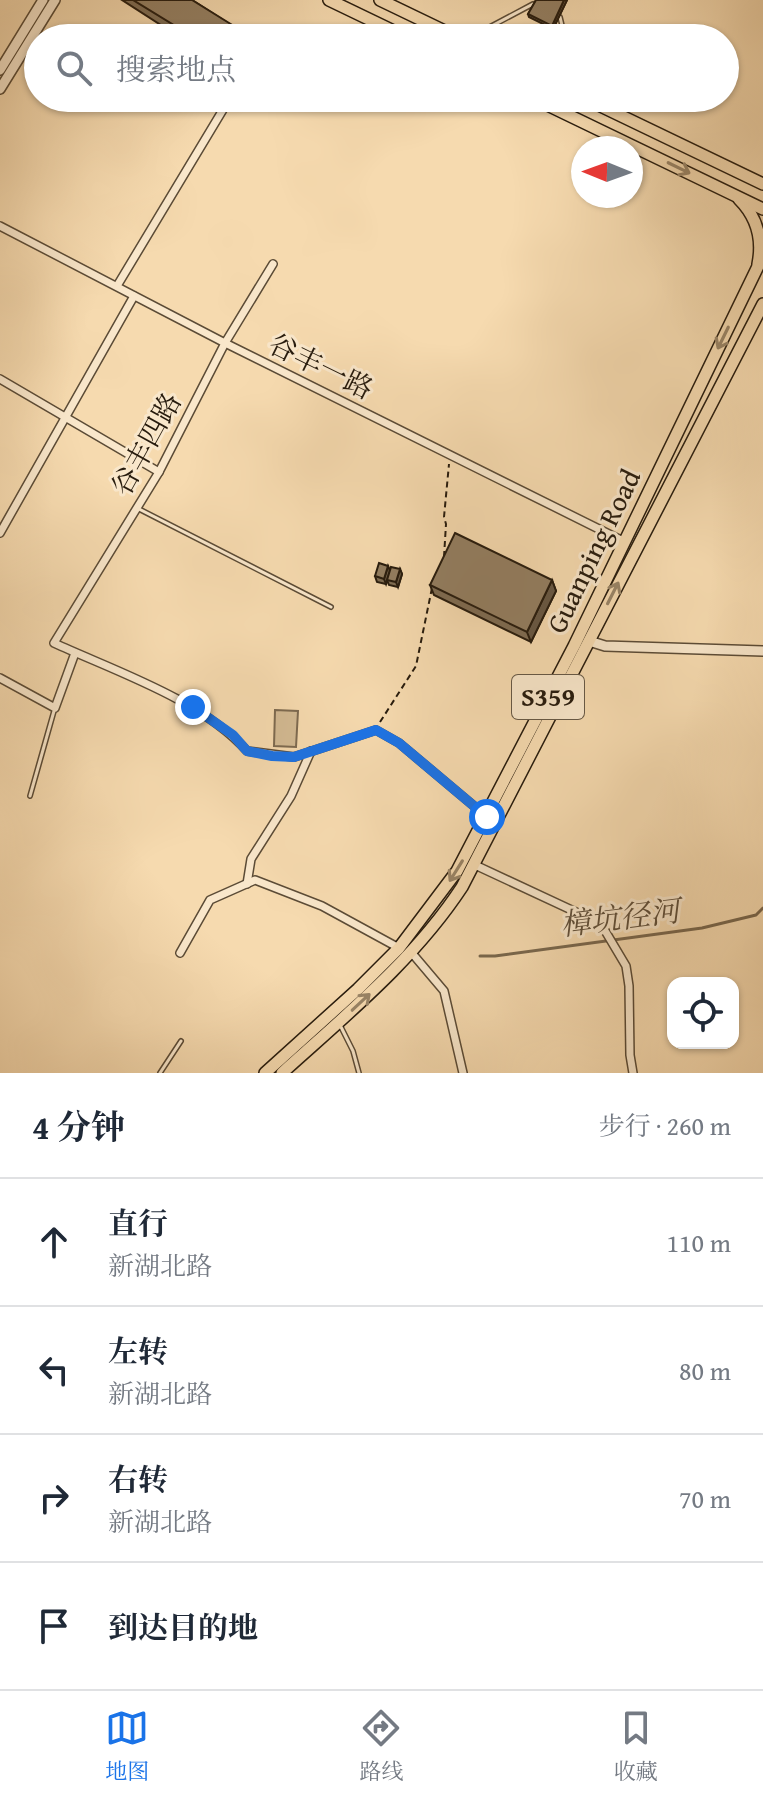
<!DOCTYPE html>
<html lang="zh">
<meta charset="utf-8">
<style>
body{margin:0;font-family:"Gentium Book Plus","Noto Serif SC",serif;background:#f2f2f3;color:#1f2937}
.controls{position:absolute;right:24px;bottom:24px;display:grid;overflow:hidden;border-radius:16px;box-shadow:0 2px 6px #0004}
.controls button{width:72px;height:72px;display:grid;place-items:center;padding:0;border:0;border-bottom:2px solid #e0e1e3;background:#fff;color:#1f2937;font:40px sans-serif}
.compass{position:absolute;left:571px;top:136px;width:72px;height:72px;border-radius:50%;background:#fff;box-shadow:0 2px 6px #0004;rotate:271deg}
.stop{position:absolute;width:24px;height:24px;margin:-18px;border:6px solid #1a73e8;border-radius:50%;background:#fff}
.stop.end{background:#1a73e8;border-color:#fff;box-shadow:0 2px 8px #0008}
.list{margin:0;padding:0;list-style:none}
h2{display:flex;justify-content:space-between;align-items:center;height:104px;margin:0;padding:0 32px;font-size:34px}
h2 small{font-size:26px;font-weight:400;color:#747a83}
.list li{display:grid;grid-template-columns:52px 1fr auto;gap:24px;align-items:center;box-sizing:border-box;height:128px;padding:0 32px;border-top:2px solid #e0e1e3}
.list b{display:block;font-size:30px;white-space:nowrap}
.list p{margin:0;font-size:26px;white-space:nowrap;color:#747a83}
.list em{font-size:26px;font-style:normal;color:#747a83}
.icon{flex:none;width:44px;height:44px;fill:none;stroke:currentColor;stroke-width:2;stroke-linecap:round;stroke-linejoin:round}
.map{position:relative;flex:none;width:763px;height:1073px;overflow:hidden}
.search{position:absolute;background:#fff;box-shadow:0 2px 6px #0004;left:24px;right:24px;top:24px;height:88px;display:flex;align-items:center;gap:20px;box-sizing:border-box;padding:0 28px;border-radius:44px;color:#747a83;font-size:30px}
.sheet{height:616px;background:#fff}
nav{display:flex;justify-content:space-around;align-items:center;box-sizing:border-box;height:112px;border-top:2px solid #e0e1e3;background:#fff;font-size:22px;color:#747a83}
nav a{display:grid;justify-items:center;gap:4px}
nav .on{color:#1a73e8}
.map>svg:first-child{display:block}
.green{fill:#d3ba93;stroke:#7d6a50;stroke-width:2}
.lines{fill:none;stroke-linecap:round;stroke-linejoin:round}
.stream{stroke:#79674d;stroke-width:3}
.service-casing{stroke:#5b4b36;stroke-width:6}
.minor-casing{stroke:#5b4b36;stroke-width:10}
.tertiary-casing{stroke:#5b4b36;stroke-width:12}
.primary-casing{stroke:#271b0d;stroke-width:14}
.path{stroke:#271b0d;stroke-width:2;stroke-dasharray:6 4;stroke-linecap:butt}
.service{stroke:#f9e7cb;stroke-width:3}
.minor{stroke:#f9e7cb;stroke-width:7}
.tertiary{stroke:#f9e7cb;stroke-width:9}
.primary{stroke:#f6daaf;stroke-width:11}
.wall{fill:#7e6c53;stroke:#271b0d;stroke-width:2}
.shaded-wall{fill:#675844;stroke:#271b0d;stroke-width:2}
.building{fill:#937e61;stroke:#271b0d;stroke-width:2}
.oneway{stroke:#998466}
.route{stroke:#1a73e8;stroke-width:10}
.labels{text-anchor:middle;stroke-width:6;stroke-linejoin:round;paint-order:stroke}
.shield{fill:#f9e7cb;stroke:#665846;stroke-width:2}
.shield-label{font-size:26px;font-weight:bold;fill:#271b0d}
.street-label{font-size:28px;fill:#271b0d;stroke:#f9e7cb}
.water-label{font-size:30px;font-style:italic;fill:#5e4d38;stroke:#f9e7cb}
</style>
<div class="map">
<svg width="763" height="1073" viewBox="0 0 763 1073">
<rect width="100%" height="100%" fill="#f6daaf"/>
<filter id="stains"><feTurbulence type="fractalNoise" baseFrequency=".0025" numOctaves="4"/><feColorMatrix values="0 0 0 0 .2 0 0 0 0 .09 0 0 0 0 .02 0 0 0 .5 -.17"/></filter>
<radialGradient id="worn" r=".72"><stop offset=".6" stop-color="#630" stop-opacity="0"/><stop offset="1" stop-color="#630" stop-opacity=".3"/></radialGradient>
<!-- green -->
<path class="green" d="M275 710 298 711 296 747 274 746Z"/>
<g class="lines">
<!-- stream -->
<path class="stream" d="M480 956H495L702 928 756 915 763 908"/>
<!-- service casing -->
<g class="service-casing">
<g id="service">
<path d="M560 17 565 38"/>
<path d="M469 38 533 4"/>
<path d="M137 508 331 607"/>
<path d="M30 796 54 711"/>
<path d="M340 1025 353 1051 359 1073"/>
<path d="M160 1073 181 1041"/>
</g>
</g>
<!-- minor casing -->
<g class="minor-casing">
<g id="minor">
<path d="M0 226 225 343 625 542"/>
<path d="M273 264 225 343 159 472 54 643C115 671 202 700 247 751L294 757 376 730 399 743 487 817"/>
<path d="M117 286 230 98"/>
<path d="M0 379 159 472"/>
<path d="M0 533 134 296"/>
<path d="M0 678 55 708 75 653"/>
<path d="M475 865 593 920 604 929 626 966 629 986 630 1055 633 1073"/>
<path d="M247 884 251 859 291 796 311 751"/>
<path d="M411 952 444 991 463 1073"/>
<path d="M180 953 210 900 255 880 322 906 399 948"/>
</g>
</g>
<!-- tertiary casing -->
<g class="tertiary-casing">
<g id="tertiary">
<path d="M0 70 43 0"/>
<path d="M0 89 55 0"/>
<path d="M589 641 605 646 763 651"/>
</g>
</g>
<!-- primary casing -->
<g class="primary-casing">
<g id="primary">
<path d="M329 0 408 38"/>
<path d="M380 0 459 38"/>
<path d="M533 98 763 209"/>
<path d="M584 98 763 184"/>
<path d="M739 199C757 217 763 239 758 264"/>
<path d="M265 1073 358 989 399 948 457 871 574 646 763 256"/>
<path d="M282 1073C346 1015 414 960 462 887L763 304"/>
</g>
</g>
<!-- path -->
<g class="path">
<path d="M444 557 446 524 444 517 449 464"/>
<path d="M380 722 416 666 432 588"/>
</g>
<!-- service -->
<use href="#service" class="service"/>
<!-- minor -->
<use href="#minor" class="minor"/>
<!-- tertiary -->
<use href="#tertiary" class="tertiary"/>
<!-- primary -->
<use href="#primary" class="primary"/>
</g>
<!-- wall -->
<g class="wall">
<path d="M122 0H192L251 38H181Z"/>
<path d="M536 0H567L553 29 529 17 528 14Z"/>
<path d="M388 566 390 571 386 584 377 582 375 576Z"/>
<path d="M400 569 402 574 398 587 389 585 387 580Z"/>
<path d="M552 580 556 591 531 642 434 595 430 585Z"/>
</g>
<!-- shaded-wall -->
<g class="shaded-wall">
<path d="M564 0H567L553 29 552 26Z"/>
<path d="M388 566 390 571 386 584 384 579Z"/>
<path d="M400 569 402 574 398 587 396 582Z"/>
<path d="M552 580 556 591 531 642 527 632Z"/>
</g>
<!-- building -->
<g class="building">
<path d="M133 0H192L250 36 249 38H195Z"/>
<path d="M536 0H564L552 26 528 14Z"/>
<path d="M455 533 552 580 527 632 430 585Z"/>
<path d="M379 563 388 566 384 579 375 576Z"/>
<path d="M391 567 400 569 396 582 387 580Z"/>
</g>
<!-- one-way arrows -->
<defs><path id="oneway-shaft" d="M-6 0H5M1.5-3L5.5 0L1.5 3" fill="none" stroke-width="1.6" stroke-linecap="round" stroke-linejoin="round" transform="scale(2)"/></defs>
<g class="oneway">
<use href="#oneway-shaft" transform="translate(679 168) rotate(26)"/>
<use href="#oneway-shaft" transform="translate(723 338) rotate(116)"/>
<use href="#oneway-shaft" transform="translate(613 593) rotate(-63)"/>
<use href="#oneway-shaft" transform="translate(456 871) rotate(122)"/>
<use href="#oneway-shaft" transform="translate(361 1002) rotate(-43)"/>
</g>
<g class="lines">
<!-- route -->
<path class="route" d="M193 707 233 735 247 751 272 756 294 757 376 730 399 743 487 817"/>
</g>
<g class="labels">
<!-- shield labels -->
<rect class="shield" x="512" y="675" width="72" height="44" rx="6"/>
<g class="shield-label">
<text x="548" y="706">S359</text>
</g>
<!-- street labels -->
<g class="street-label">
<text transform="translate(321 366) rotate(26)" y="10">谷丰一路</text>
<text transform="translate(146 444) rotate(-61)" y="10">谷丰四路</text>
<text transform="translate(593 551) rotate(-64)" y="10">Guanping Road</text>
</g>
<!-- water labels -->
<g class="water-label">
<text transform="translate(620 918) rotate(-7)" y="10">樟坑径河</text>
</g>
</g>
<rect width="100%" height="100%" filter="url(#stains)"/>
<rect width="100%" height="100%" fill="url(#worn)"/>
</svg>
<div class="controls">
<button><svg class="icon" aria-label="locate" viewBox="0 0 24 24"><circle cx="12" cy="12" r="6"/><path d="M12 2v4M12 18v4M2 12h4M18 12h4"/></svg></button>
</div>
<svg class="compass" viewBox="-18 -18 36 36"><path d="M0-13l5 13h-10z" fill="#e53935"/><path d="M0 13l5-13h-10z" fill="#747a83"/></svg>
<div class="stop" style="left:487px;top:817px"></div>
<div class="stop end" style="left:193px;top:707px"></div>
<div class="search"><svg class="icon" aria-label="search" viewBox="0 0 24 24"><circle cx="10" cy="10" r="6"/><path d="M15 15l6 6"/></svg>搜索地点</div>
</div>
<section class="sheet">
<h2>4 分钟<small>步行 · 260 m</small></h2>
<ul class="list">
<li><svg class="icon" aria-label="ahead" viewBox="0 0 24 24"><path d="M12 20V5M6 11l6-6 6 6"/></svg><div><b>直行</b><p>新湖北路</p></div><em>110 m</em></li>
<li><svg class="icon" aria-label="left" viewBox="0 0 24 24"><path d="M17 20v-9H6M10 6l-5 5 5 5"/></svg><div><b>左转</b><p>新湖北路</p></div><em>80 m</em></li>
<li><svg class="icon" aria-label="right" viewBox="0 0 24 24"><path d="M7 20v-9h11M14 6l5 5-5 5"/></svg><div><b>右转</b><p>新湖北路</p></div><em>70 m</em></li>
<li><svg class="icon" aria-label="arrive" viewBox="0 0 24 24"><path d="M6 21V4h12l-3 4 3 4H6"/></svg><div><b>到达目的地</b></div></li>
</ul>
</section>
<nav>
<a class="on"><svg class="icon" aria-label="map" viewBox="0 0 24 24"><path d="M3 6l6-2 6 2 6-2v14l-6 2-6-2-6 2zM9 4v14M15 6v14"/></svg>地图</a>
<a><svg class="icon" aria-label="directions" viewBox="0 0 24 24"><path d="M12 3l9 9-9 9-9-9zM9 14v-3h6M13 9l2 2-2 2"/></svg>路线</a>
<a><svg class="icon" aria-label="saved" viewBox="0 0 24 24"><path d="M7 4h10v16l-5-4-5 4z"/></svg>收藏</a>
</nav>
